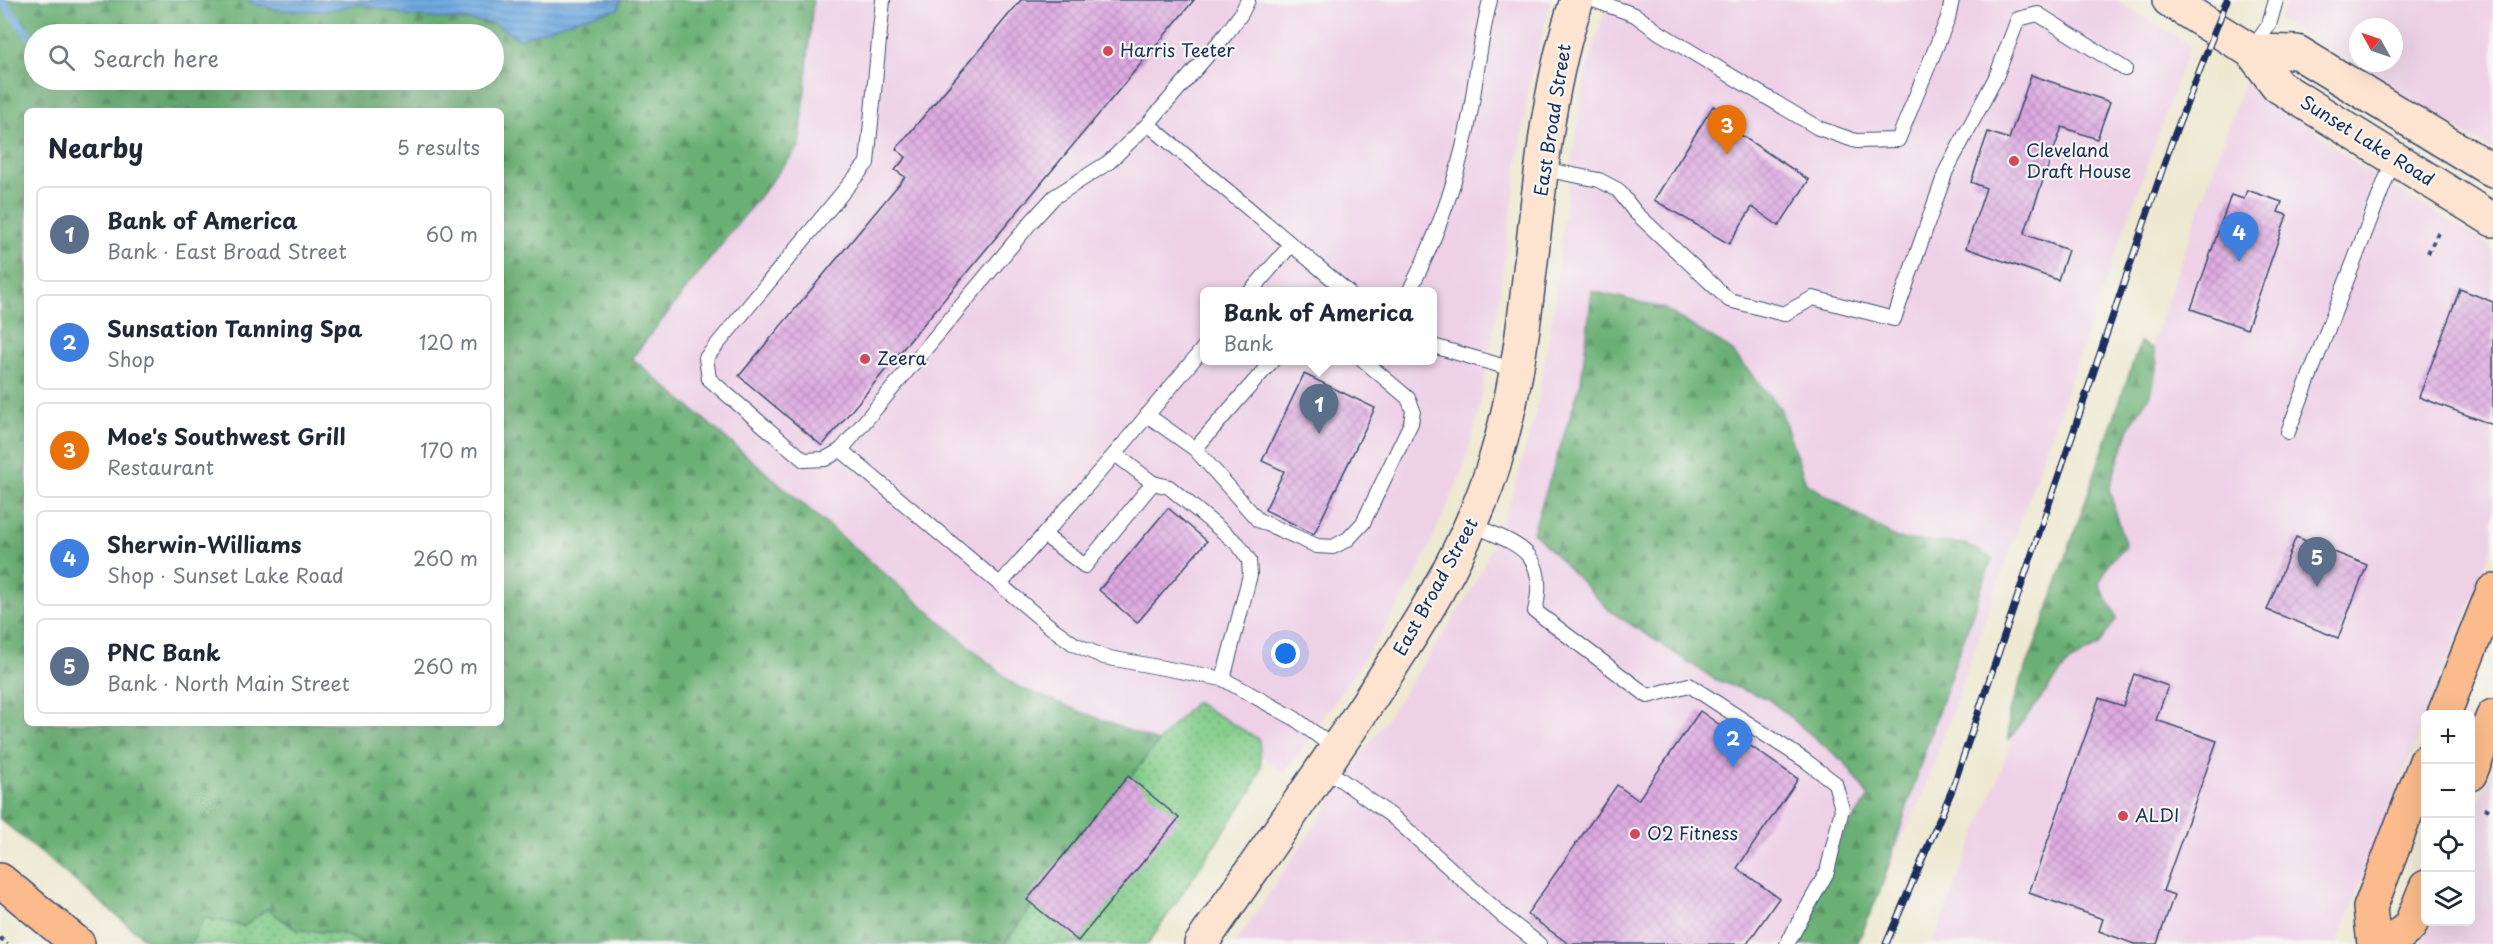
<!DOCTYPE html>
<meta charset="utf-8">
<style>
body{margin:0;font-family:"Playpen Sans",sans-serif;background:#f6f6f7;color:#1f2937}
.controls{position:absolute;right:18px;bottom:18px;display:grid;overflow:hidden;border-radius:9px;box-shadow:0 6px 24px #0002}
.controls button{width:54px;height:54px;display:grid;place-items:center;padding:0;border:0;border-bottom:2px solid #e0e1e3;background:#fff;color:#1f2937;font:30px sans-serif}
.compass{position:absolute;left:2349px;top:18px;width:54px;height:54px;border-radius:50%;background:#fff;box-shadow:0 6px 24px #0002;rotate:310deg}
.you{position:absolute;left:1286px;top:654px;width:21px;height:21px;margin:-15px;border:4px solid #fff;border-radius:50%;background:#1a73e8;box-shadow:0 0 0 9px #1a73e833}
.badge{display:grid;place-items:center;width:39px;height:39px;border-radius:50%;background:#db2777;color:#fff;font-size:20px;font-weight:700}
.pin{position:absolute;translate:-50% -50px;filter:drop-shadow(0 2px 3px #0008)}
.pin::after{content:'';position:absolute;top:32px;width:21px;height:18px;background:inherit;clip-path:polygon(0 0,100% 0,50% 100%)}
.popup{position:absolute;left:1200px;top:287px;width:237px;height:78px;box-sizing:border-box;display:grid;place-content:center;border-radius:9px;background:#fff;filter:drop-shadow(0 2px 4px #0005);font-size:20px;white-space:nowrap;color:#747a83}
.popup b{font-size:22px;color:#1f2937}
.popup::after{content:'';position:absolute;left:50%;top:100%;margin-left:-12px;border:12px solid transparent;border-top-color:#fff}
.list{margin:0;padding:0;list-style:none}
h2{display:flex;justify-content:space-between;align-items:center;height:78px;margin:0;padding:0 24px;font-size:26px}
h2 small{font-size:20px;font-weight:400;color:#747a83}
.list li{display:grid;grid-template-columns:39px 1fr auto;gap:18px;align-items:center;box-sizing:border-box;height:96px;margin:0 12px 12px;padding:0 12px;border:2px solid #e0e1e3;border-radius:9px}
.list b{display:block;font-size:22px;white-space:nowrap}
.list p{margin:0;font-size:20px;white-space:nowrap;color:#747a83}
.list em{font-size:20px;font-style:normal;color:#747a83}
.icon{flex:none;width:33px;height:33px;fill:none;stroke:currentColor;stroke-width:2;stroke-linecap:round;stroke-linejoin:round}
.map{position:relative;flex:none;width:2493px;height:944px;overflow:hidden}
.search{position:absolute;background:#fff;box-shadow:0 6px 24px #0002;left:24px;top:24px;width:480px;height:66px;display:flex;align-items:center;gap:15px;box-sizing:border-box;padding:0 21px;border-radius:33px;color:#747a83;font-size:22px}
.panel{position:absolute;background:#fff;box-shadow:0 6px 24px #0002;left:24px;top:108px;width:480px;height:618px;border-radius:9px}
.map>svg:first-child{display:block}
.built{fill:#eed0e7;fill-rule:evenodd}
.grass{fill:url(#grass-dots);stroke:#4f7e74;stroke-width:1.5}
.forest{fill:url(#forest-firs);stroke:#42706a;stroke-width:1.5;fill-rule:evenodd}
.water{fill:url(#water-rules);stroke:#466c9f;stroke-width:1.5}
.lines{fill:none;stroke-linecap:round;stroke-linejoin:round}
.stream{stroke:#70aae0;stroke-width:8}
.building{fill:url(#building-cross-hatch)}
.service-casing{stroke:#3b4b6f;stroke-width:16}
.secondary-casing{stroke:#3b4b6f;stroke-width:36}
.trunk-casing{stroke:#3b4b6f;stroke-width:36}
.path{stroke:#3b4b6f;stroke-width:4;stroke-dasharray:4.5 4.5;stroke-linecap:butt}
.service{stroke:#fff;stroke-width:14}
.secondary{stroke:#fde4d1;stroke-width:33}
.trunk{stroke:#fbbb8c;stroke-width:33}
.rail-casing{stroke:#1b2f5e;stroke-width:7}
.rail{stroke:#f6f6f2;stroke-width:4.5;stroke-dasharray:14;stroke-linecap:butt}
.poi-dot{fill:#d1495b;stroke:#f6f6f2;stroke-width:2}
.labels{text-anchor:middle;stroke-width:4.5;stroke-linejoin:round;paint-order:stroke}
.poi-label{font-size:18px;fill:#1b2f5e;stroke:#f6f6f2;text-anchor:start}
.street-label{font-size:18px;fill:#1b2f5e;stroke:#f6f6f2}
</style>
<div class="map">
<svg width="2493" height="944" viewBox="0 0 2493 944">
<defs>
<pattern id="grass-dots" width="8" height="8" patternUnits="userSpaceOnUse" patternTransform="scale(1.5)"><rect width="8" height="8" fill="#83cc89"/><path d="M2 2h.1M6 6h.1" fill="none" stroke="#6aa673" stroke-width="1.8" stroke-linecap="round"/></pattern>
<pattern id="forest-firs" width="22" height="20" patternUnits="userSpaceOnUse" patternTransform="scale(1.5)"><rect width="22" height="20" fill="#6ab075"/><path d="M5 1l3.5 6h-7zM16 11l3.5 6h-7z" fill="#569063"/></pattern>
<pattern id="water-rules" width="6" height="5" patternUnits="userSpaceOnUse" patternTransform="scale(1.5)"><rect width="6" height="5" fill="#70aae0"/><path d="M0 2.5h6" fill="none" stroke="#5b8bb9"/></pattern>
<pattern id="building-cross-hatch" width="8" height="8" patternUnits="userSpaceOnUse" patternTransform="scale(1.5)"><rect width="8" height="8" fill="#dfaae2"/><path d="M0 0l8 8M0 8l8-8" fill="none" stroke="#b48bba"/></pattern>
</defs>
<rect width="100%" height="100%" fill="#f6f6f2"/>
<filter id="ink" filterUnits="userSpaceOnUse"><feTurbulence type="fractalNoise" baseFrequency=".0167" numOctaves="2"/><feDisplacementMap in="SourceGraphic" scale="12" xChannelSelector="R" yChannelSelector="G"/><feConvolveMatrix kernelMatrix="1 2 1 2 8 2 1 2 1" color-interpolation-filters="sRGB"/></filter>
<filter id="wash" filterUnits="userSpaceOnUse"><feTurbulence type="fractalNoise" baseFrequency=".008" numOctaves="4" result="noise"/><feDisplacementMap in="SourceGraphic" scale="24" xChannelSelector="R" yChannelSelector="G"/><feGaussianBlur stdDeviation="1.35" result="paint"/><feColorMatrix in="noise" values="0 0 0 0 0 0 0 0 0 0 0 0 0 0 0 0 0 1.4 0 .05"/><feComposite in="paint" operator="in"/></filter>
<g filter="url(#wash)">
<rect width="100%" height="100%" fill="#eee8d0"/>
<!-- built -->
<g class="built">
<path d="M806 0H1551L1529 86 1496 318 1478 415 1462 472 1417 574 1384 630 1284 775 1196 702 1158 742 1016 686 631 358 800 145ZM1205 292H1433V360H1205Z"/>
<path d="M1608 0H2116L2190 45 1923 794 1853 944H1235L1464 603 1482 570 1515 487 1537 406 1554 308 1563 222 1586 73Z"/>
<path d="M2287 0H2493V150L2279 20ZM2358 27H2394V63H2358Z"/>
<path d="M2246 77 2277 97 2356 165 2493 248V545L2337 944H1932L2003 765Z"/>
<path d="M2493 770V944H2421L2430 922H2470L2471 819Z"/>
</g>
<!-- grass -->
<g class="grass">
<path d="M1195 702 1259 739 1261 767 1252 790 1148 944H1004C1064 861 1124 776 1195 702Z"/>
<path d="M267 909 297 930 340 933 367 944H190L204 918 244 926Z"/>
</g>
<!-- forest -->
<g class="forest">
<path d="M0 0H813L800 145 632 358 1016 686 1158 742 1057 872 1004 944H367L340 933 297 930 267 909 244 926 204 918 190 944H151L0 819ZM34 34H494V80H34ZM27 111H501V723H27Z"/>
<path d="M1592 291 1663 308 1730 349 1780 408 1806 483 1897 539 1965 544 1992 558 1931 732 1882 886 1857 944H1801L1824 862 1869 797 1845 763 1768 699 1716 680 1610 611 1533 532 1581 382Z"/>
<path d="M2140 342 2154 349 2157 364 2152 391 2129 428 2109 489 2126 547 2110 561 2099 584 2117 618 2097 647 2069 662 2009 739V712L2043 624Z"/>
</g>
<!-- water -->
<path class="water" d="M247 0H621L618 9 584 17 519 39 493 23 409 16 361 4 323 11 279 10 253 4Z"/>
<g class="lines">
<!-- stream -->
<path class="stream" d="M1 0 34 41"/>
</g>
<g id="blocks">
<!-- building -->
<g class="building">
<path d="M1021 0H1194L822 446 739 376 905 177 895 170 906 157 896 149Z"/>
<path d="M2031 75 2110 102 2097 139 2062 127 2024 234 2068 250 2058 280 1966 248 1986 188 1971 182 1988 132 2009 139Z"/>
<path d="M1713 106 1737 121 1733 130 1809 180 1779 226 1752 207 1729 244 1654 200Z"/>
<path d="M2247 190 2282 202 2278 212 2287 215 2247 329 2191 309 2231 195 2244 199Z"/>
<path d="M2460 289 2493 302V425L2419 397Z"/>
<path d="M1304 374 1375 408 1314 534 1265 510 1284 471 1262 461Z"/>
<path d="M1168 508 1207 541 1137 623 1099 590Z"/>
<path d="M2296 537 2367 565 2338 638 2267 610Z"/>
<path d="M2134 674 2168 686 2156 720 2217 741 2163 891 2174 895 2157 944H2134L2099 931 2103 919 2029 893 2099 698 2123 706Z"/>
<path d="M1700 711 1798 779 1737 868 1779 898 1747 944H1569L1527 914 1617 785 1638 800Z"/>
<path d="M1128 776 1179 818 1078 941 1027 900Z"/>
</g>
</g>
</g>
<g filter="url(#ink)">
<use href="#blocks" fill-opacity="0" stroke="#3b4b6f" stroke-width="1.5"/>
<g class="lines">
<!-- service casing -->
<g class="service-casing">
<g id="service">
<path d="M1248 0 1241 14 1227 33 1148 124 1109 162 1054 197 1032 221 841 450 1048 625 1074 644 1104 657 1223 679 1294 718 1336 749"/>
<path d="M1593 0 1635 15 1660 33 1818 128 1856 141 1898 140 1948 18 1952 0"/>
<path d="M2252 49 2269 25 2276 0"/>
<path d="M1148 124 1348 292"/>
<path d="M1543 169 1599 180 1618 190 1635 212 1729 300 1784 314 1813 298 1894 319 1946 171 1996 77 2018 19 2038 14 2125 69"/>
<path d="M1250 292 1291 245"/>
<path d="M1409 292C1438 235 1460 172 1471 109 1477 72 1481 36 1490 0"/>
<path d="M1433 346 1516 370"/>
<path d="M1147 415 1195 449 1258 520 1317 546 1333 547 1348 539 1363 523 1411 423 1413 410 1408 398 1363 360"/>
<path d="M2288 432 2394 158"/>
<path d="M1195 449 1273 360"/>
<path d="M841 450 825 459 804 460 709 379 706 358 867 163 883 0"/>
<path d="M1115 454 1153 483"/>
<path d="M1473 525C1519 545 1549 552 1535 611L1648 696 1689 685 1806 761 1835 783 1842 809 1827 872 1787 944"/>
<path d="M1044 535 1085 566 1153 483 1169 487 1238 544 1249 560 1250 575 1223 679"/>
<path d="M1001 583 1115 454 1205 346"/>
<path d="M1323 767 1393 817 1503 916 1539 944"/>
</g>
</g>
<!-- secondary casing -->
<g class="secondary-casing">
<g id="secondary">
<path d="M2169 0 2251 51 2278 86 2493 220"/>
<path d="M2251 51 2297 52 2493 171"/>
<path d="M1201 944C1251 871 1302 799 1352 726 1408 642 1465 558 1495 461 1541 313 1527 146 1577 0"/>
</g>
</g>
<!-- trunk casing -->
<g class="trunk-casing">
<g id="trunk">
<path d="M2444 714 2493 591"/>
<path d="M2470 774 2493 716"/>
<path d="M0 880 78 944"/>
<path d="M2374 944 2370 908 2426 761"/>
<path d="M2389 944 2410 926 2426 887"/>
</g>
</g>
<!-- path -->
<g class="path">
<path d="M2428 253 2440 229"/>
<path d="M2485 808 2493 812"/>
<path d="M0 938 8 944"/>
</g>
<!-- service -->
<use href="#service" class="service"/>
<!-- secondary -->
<use href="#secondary" class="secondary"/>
<!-- trunk -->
<use href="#trunk" class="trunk"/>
<!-- rail casing -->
<g class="rail-casing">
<path id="rail" d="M1886 944 1952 790 2171 144 2227 0"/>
</g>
<!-- rail -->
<use href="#rail" class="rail"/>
</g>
</g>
<!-- markers -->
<g class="poi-dot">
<circle cx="1108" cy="51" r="6"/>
<circle cx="2014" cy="161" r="6"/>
<circle cx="865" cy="359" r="6"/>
<circle cx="2123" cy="816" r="6"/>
<circle cx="1635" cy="834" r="6"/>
</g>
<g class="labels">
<!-- poi labels -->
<g class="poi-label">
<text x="1120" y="57">Harris Teeter</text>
<text x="2026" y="157">Cleveland<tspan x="2026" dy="21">Draft House</tspan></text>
<text x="877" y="365">Zeera</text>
<text x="2135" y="822">ALDI</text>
<text x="1647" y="840">O2 Fitness</text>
</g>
<!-- street labels -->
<g class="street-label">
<text transform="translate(1553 120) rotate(-81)" y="6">East Broad Street</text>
<text transform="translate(2367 141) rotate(32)" y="6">Sunset Lake Road</text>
<text transform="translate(1436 587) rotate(-61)" y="6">East Broad Street</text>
</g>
</g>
</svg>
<div class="controls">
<button>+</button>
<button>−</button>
<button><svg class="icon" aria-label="locate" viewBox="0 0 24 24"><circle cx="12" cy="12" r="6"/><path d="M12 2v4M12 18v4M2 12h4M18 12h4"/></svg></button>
<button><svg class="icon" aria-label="layers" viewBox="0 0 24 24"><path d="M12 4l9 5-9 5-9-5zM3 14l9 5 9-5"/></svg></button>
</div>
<svg class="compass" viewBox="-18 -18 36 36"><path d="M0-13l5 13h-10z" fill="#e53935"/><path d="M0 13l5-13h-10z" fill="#747a83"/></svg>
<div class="you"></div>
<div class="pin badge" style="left:1319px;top:434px;background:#5c6f8a">1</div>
<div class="popup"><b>Bank of America</b>Bank</div>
<div class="pin badge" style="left:1733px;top:768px;background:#3f7fe0">2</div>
<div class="pin badge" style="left:1727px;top:155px;background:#e8710a">3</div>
<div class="pin badge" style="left:2239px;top:262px;background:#3f7fe0">4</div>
<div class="pin badge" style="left:2317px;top:587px;background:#5c6f8a">5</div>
<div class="search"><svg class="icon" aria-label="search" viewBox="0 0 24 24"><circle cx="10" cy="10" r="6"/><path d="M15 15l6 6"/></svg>Search here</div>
<section class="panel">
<h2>Nearby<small>5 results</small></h2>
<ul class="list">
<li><span class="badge" style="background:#5c6f8a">1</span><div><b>Bank of America</b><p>Bank · East Broad Street</p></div><em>60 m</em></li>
<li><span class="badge" style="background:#3f7fe0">2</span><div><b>Sunsation Tanning Spa</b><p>Shop</p></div><em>120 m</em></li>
<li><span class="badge" style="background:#e8710a">3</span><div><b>Moe's Southwest Grill</b><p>Restaurant</p></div><em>170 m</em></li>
<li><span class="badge" style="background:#3f7fe0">4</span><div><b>Sherwin-Williams</b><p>Shop · Sunset Lake Road</p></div><em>260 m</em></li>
<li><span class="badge" style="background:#5c6f8a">5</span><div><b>PNC Bank</b><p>Bank · North Main Street</p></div><em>260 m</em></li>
</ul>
</section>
</div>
